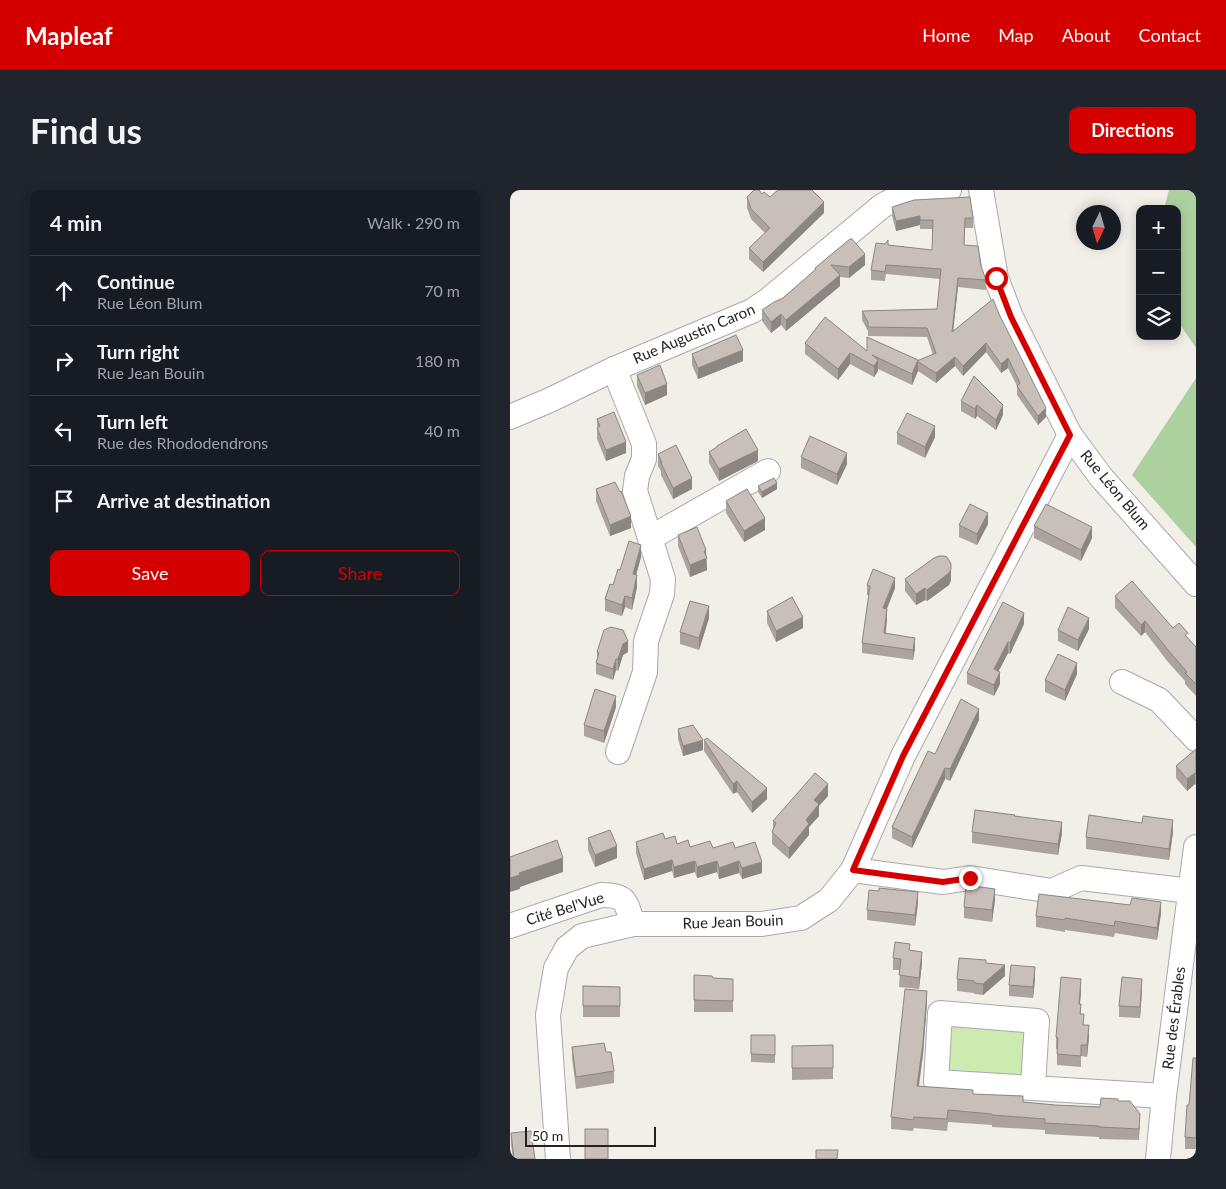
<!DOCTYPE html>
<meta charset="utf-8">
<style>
body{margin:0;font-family:Lato,sans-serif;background:#20242c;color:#f1f3f6}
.controls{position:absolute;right:15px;top:15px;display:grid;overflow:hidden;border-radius:10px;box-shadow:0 2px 12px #0003}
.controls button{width:45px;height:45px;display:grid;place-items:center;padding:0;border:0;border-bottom:1px solid #363941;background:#171b24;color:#f1f3f6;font:25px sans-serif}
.compass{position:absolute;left:566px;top:15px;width:45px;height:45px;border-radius:50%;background:#171b24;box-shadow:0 2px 12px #0003;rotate:185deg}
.scale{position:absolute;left:15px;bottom:12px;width:131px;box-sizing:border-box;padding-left:5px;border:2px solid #222;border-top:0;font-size:14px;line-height:18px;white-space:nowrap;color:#222;-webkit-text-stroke:4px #fff;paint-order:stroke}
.stop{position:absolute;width:15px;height:15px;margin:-11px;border:4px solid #d40000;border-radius:50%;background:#fff}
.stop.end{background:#d40000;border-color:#fff;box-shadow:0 1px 5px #0008}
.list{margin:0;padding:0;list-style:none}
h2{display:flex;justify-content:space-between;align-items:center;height:65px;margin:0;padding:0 20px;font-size:21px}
h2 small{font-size:16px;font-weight:400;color:#9ea1a6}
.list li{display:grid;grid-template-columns:32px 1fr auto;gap:15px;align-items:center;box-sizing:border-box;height:70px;padding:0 20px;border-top:1px solid #363941}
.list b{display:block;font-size:19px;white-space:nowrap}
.list p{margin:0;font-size:16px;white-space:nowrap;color:#9ea1a6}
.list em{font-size:16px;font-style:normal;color:#9ea1a6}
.actions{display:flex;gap:10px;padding:15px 20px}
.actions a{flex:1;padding:11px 0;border:1px solid #d40000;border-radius:10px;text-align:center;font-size:18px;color:#d40000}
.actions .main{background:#d40000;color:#fff}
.icon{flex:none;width:28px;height:28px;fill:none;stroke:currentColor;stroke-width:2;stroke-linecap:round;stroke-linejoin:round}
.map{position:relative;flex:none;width:686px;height:969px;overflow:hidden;border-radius:10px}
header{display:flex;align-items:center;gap:30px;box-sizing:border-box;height:70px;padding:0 25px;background:#d40000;color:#fff}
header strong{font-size:24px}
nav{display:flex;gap:28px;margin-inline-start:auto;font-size:18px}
.intro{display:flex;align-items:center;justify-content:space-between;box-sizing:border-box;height:120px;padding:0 30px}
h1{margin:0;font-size:35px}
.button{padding:12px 22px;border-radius:10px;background:#d40000;color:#fff;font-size:18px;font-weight:700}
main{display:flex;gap:30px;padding:0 30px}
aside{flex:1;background:#171b24;border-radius:10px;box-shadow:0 2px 12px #0003}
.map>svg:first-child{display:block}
.grass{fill:#cdebb0}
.forest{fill:#add19e}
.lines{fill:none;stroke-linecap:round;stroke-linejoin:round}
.minor-casing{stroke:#a9a9a9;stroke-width:26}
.minor{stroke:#fff;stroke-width:24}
.wall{fill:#aba49e}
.shaded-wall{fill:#8b8681}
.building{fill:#c7bfb8;stroke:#8b8681}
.route{stroke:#d40000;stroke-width:6}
.labels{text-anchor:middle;stroke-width:4;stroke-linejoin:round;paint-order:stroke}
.street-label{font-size:15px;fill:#222;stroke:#fff}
</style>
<header>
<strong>Mapleaf</strong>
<nav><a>Home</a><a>Map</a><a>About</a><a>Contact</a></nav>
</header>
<div class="intro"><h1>Find us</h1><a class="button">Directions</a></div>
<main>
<aside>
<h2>4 min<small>Walk · 290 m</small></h2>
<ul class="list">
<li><svg class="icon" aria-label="ahead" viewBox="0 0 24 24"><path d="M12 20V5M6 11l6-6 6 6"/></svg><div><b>Continue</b><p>Rue Léon Blum</p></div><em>70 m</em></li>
<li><svg class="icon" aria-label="right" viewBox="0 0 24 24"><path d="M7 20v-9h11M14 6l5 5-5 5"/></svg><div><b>Turn right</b><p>Rue Jean Bouin</p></div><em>180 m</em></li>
<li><svg class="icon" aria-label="left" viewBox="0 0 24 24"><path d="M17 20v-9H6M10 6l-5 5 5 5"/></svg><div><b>Turn left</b><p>Rue des Rhododendrons</p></div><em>40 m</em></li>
<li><svg class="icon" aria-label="arrive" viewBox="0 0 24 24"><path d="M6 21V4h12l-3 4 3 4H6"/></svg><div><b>Arrive at destination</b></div></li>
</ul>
<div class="actions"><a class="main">Save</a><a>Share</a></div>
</aside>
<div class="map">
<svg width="686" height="969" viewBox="0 0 686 969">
<rect width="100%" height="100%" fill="#f2efe9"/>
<!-- grass -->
<path class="grass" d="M442 835 510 841 517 844 515 887 437 882V838Z"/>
<!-- forest -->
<g class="forest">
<path d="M659 0H686V158L667 130V19H654Z"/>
<path d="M686 188V357L622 285Z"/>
</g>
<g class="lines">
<!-- minor casing -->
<g class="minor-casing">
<g id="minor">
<path d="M471 0 486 88 501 127 560 245 591 287 686 394"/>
<path d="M104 179 134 254V269L127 286 125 301 153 389 152 404 136 451 135 482 108 562"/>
<path d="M0 227 40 210 104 179 242 121 257 111 366 21C383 4 416 3 439 0"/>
<path d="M140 348 258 281"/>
<path d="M612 492 649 510 686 549"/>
<path d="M343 680 433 692 460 688 542 701 571 688 681 701"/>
<path d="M0 736 91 705C117 705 115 711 123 734"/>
<path d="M523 897 527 831 430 823 426 892 654 906"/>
<path d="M48 969 38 825 46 778 57 758 72 746 123 734H252L291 728 319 710 343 680 393 566 560 245"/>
<path d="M648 969 654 906 686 657"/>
</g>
</g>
<!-- minor -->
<use href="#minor" class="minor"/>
</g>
<!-- wall -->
<g class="wall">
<path d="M252 4 260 7 314 23 253 82 239 69V58L255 43 241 29 237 18V7Z"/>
<path d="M382 17 463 28V38H455L454 55 471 76 476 90V100L448 97 443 141 489 124 536 227 528 235 507 205V196L498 178 491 183 476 162 453 186 445 176 426 193 408 181 402 195 368 179V181L364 187 340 174 328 190 295 164V153L357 161 408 170 423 165 417 147 358 146V141L352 130V121L427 119 430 89 376 84 375 91 361 90V80L378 55 422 60V39H410V35L386 41 382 26Z"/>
<path d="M340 49 355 75 339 88 330 87V96L276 141 271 135 261 143 252 131V120L273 108 305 80V78Z"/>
<path d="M182 164 233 171 188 189 182 175Z"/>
<path d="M127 185 157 205 135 215 127 196Z"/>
<path d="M464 186 493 225 486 240 467 226 465 229 451 221V211Z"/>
<path d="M87 229 116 263 96 271 87 249Z"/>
<path d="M387 243 425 247 415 268 387 254Z"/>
<path d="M207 256 248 271 209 291 199 273V262L207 258Z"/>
<path d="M148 264 182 299 163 309 151 285V281L148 276Z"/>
<path d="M291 267 337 274 327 295 291 278Z"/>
<path d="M248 296 267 299 252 308 248 302Z"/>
<path d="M86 299 121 338 100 346 86 311Z"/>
<path d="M216 311 255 340 234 352 216 323Z"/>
<path d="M478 334 467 355 449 347V335Z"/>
<path d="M524 336 582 348 571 371 524 348Z"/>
<path d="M168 345 196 367 197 380 180 387 168 356Z"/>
<path d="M131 367 126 385 127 397 122 420 115 417 112 426 95 421V409L110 380Z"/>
<path d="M395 389 441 390 439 395 417 411 415 410 406 415 395 401Z"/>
<path d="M357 395 385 398 377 419V429L376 443 405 458 403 470 352 463V453L359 405H357Z"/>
<path d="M605 406 663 438 678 448 686 457V506L675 494V491L658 472 635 442 631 446 605 418Z"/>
<path d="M257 421 293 438 266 452 257 433Z"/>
<path d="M199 428 189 460 170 454V442Z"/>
<path d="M514 434 500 464 498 463 488 482 490 494 484 506 457 494V483Z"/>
<path d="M579 439 568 461 548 451V440Z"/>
<path d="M87 462H118L113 465 108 481 106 480 103 490 86 484V473L87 468Z"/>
<path d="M567 484 555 511 535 502V490Z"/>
<path d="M106 517 94 553 74 546V535Z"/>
<path d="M469 530 440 591 435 589 402 658 382 648V637L425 564Z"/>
<path d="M168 539 193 560 173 566 168 549Z"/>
<path d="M194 550 257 609 242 623 227 602 223 604 194 561Z"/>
<path d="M686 559V595L685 594 677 601 666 588V576Z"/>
<path d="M318 606 309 616V626L299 637V645L279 669 262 654V642L263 639V631Z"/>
<path d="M505 626 552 643 548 665 462 653V642Z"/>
<path d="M663 642 659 670 576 659V647Z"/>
<path d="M78 648 107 668 85 677 78 660Z"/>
<path d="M155 649 180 657 225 658 252 683 232 689 229 683 209 689 207 682 187 688 185 682 164 688 162 681 134 690 126 663V652Z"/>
<path d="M485 710 482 732 454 728V717Z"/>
<path d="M408 713 405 736 357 730V720Z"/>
<path d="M651 723 647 750 605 743 604 747 555 740V742L526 737V726Z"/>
<path d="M400 760 412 773 409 799 389 797 390 780H383V768Z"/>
<path d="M476 773 495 786 473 805 465 804 464 803 447 801V789Z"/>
<path d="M184 785 203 788 223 789V822H184Z"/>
<path d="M525 789 523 808 499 806V795Z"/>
<path d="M73 796 110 797V827H73Z"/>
<path d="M632 800 630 828 609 827V816Z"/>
<path d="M571 801 570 814 571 824 574 835 579 847 577 867 571 866V877L547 875V859H546V847Z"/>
<path d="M417 812 413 864 409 896 513 912 545 915 590 917 608 911 630 936 629 950 589 949V947L535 944V940L482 937V935L438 932 437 941 404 938 403 941 381 939V927Z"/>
<path d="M241 845H265V873L241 872Z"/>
<path d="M282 856 323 878V889L282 890Z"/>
<path d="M62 857 96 862 104 881V893L66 899 62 868Z"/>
<path d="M686 868V959H675V947Z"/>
<path d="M1 943 25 969H3L1 954Z"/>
</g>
<!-- shaded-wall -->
<g class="shaded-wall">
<path d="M314 12V23L253 82V72Z"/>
<path d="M410 26V35L386 41V31Z"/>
<path d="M355 64V75L339 88V77Z"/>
<path d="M330 85V96L276 141V130Z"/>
<path d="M448 88V97L442 152V142Z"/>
<path d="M271 124V135L261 143V132Z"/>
<path d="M476 153V162L453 186V176Z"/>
<path d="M233 160V171L188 189V178Z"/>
<path d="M340 163V174L328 190V179Z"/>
<path d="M445 167V176L426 193V183Z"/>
<path d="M498 168V178L491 183V174Z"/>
<path d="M368 170V181L364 187V176Z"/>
<path d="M408 170V181L402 195V184Z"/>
<path d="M157 194V205L135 215V203Z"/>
<path d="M467 215V226L465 229V219Z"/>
<path d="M493 215V225L486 240V230Z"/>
<path d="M536 218V227L528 235V226Z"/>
<path d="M425 236V247L415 268V257Z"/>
<path d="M116 252V263L96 271V260Z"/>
<path d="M248 260V271L209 291V279Z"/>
<path d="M337 263V274L327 295V284Z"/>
<path d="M182 288V299L163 309V298Z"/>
<path d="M267 293V299L252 308V302Z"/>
<path d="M478 323V334L467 355V344Z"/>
<path d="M121 326V338L100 346V335Z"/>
<path d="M255 328V340L234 352V341Z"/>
<path d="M582 337V348L571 371V360Z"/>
<path d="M131 355V367L123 396V384Z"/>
<path d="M196 360 197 380 180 387V375L194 361Z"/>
<path d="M441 379V390L439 395 417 411V400Z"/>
<path d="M127 385V397L122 420V408Z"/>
<path d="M385 388V398L373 428V418Z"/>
<path d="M415 398V410L406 415V404Z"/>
<path d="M115 406V417L112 426V415Z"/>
<path d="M199 416V428L189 460V448Z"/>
<path d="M377 419V429L374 453V443Z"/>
<path d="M514 423V434L500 464V453Z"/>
<path d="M293 427V438L266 452V441Z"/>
<path d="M579 428V439L568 461V450Z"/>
<path d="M635 431V442L631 446V435Z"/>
<path d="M405 448V458L403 470V460Z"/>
<path d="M118 451V462L113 465 108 481V469L113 454Z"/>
<path d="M498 452V463L484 490V479Z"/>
<path d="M106 469V480L103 490V479Z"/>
<path d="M567 473V484L555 511V500Z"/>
<path d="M490 482V494L484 506V495Z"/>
<path d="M106 506V517L94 553V541Z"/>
<path d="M469 519V530L440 591V579Z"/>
<path d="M193 550V560L173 566V556Z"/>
<path d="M435 578V589L402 658V647Z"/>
<path d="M685 583V594L677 601V589Z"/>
<path d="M227 591V602L223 604V594Z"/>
<path d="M318 594V606L309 616V626L299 637V645L279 669V658L296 630 304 610Z"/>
<path d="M257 598V609L242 623V612Z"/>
<path d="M663 630V642L659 670V659Z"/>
<path d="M552 632V643L548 665V654Z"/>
<path d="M107 656V668L85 677V665Z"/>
<path d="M53 668V682L10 697V699L0 702V688L9 683Z"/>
<path d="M162 670V681L134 690V679Z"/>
<path d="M185 671V682L164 688V677Z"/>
<path d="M207 671V682L187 688V677Z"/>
<path d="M229 671V683L209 689V678Z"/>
<path d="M252 672V683L232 689V678Z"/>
<path d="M485 699V710L482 732V720Z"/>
<path d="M408 702V713L405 736V725Z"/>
<path d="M651 712V723L647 750V738Z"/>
<path d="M412 762V773L409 799V788Z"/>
<path d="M495 775V786L473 805V794Z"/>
<path d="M525 777V789L523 808V797Z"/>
<path d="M571 789V801L569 825V814Z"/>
<path d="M632 789V800L630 828V817Z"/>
<path d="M417 801V812L413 864 407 907V896Z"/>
<path d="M579 835V847L577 867V855Z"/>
</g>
<!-- building -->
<g class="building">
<path d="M244 0H249L252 4 254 2 260 7 268 0H302L314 12 253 72 239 58 260 38 241 19 237 7Z"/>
<path d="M460 7 463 28H455L454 55 468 56 471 76 476 90 448 88 442 142 483 109 489 124 536 218 528 226 507 196 510 193 498 168 491 174 476 153 453 176 445 167 426 183 407 171 426 163 417 138 358 137V132L352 121 427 119 431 79 376 75 375 82 361 80 366 53 375 54 378 50V55L422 60 423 30H410V26L386 31 382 17 404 10Z"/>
<path d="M340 49H342L355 64 339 77 321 75 330 85 276 130 271 124 261 132 252 120 264 112 273 108 306 79 305 78Z"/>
<path d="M315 127 357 161V147L408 170 402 184 362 165 368 170 364 176 340 163 328 179 295 153Z"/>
<path d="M226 145 233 160 188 178 182 164Z"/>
<path d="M150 175 157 194 135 203 127 185Z"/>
<path d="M464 186 493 215 486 230 467 215 465 219 451 211Z"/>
<path d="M104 222 116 252 96 260 87 238 90 236 87 229Z"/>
<path d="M397 223 425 236 415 257 387 243Z"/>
<path d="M236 239 248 260 209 279 199 262 207 257V256Z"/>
<path d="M300 246 337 263 327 284 291 267Z"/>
<path d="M166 255 182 288 163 298 151 273H152L148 264Z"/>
<path d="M264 288 267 293 252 302 248 296Z"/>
<path d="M105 292 110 302 111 301 121 326 100 335 86 299Z"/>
<path d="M237 299 255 328 234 341 216 311Z"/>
<path d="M460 314 478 323 467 344 449 335Z"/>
<path d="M536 314 582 337 571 360 524 336Z"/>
<path d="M187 337 196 360 194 361 197 368 180 375 168 345Z"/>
<path d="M119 351 131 355 123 384 127 385 122 408 115 406 112 415 95 409 100 394 103 395 108 379 110 380Z"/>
<path d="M429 366H434L437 367 441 374V379L439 383 417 400 415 398 406 404 395 389 424 368Z"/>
<path d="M363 379 385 388 373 418 377 419 374 443 405 448 403 460 352 453 360 396 357 395Z"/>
<path d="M622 391 663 438 669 433 678 443 675 445 686 457V494L675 483 677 482 658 460 635 431 631 435 605 406Z"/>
<path d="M282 407 293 427 266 441 257 421Z"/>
<path d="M180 411 199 416 189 448 170 442Z"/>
<path d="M493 412 514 423 500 453 498 452 484 479 490 482 484 495 457 483Z"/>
<path d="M558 417 579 428 568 450 548 440Z"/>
<path d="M101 437 113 440 118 451 113 454 108 469H106L103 479 86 473 89 463 87 462 94 440Z"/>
<path d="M548 464 567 473 555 500 535 490Z"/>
<path d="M85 499 106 506 94 541 74 535Z"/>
<path d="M451 509 469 519 440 579 435 578 402 647 382 637 418 561 425 564Z"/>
<path d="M183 535 193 550 173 556 168 539Z"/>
<path d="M197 548 257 598 242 612 227 591 223 594 194 550Z"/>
<path d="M686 559V584L685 583 677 589 666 576Z"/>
<path d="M305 583 318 594 304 610 309 614 296 630 299 634 279 658 262 642 266 633 263 631Z"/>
<path d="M465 620 505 625 504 626 552 632 548 654 462 642Z"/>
<path d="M579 625 632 633 633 626 663 630 659 659 576 647Z"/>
<path d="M100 640 107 656 85 665 78 648Z"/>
<path d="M153 643 155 649 165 646 167 654 178 650 180 657 200 651 203 658 223 652 225 658 245 652 252 672 232 678 229 671 209 678 207 671 187 677 185 671 164 677 162 670 134 679 126 652Z"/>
<path d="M47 650 53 668 9 683 10 685 0 688V667Z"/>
<path d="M456 695 485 699 482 720 454 717Z"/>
<path d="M369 698 408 702 405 725 357 720 359 700 369 701Z"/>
<path d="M529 704 620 715 622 708 651 712 647 738 605 731 604 736 555 728V730L526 726Z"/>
<path d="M385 752 400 754 399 760 412 762 409 788 389 785 391 769 383 768Z"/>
<path d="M449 768 476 770V773L495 775 473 794 465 793 464 791 447 789Z"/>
<path d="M501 775 525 777 523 797 499 795Z"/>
<path d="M184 785 202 786 203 788 223 789V811L184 810Z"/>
<path d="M551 787 571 789 569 814H571L570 824H574L573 835H579L577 855H571V866L547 864 548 848 546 847Z"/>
<path d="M612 787 632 789 630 817 609 816Z"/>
<path d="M73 796 110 797V816H73Z"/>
<path d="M395 799 417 801 413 853 407 896 463 900V904L513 906V912L545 915 590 917 591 908 608 909V911H620L630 924 629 939 589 937V936L535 933V929L482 925V924L438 920 437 929 404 927 403 930 381 927Z"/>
<path d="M241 845H265V865L241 864Z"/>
<path d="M94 853 96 862H101L104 881 66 887 62 857Z"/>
<path d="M323 855V878H282V856Z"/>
<path d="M683 868H686V948L675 947 677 915H679Z"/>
<rect x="75" y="939" width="23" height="30"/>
<path d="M21 941 25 969H4L1 943Z"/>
<path d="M306 960H328L327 969H306Z"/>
</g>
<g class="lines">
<!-- route -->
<path class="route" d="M460 688 433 692 343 680 393 566 560 245 501 127 486 88"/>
</g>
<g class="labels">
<!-- street labels -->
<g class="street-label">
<text transform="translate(184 144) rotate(-23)" y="5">Rue Augustin Caron</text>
<text transform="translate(605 300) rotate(50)" y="5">Rue Léon Blum</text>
<text transform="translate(55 719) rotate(-17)" y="5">Cité Bel'Vue</text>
<text transform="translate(223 732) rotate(-2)" y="5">Rue Jean Bouin</text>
<text transform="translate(664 828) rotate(-83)" y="5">Rue des Érables</text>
</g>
</g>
</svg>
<div class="controls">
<button>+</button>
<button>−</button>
<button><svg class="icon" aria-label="layers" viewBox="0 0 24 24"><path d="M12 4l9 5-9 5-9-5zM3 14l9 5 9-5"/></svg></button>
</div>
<svg class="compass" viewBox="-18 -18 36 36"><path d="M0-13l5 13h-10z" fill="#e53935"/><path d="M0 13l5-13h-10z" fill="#9ea1a6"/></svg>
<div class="scale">50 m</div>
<div class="stop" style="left:486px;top:88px"></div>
<div class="stop end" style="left:460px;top:688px"></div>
</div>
</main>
